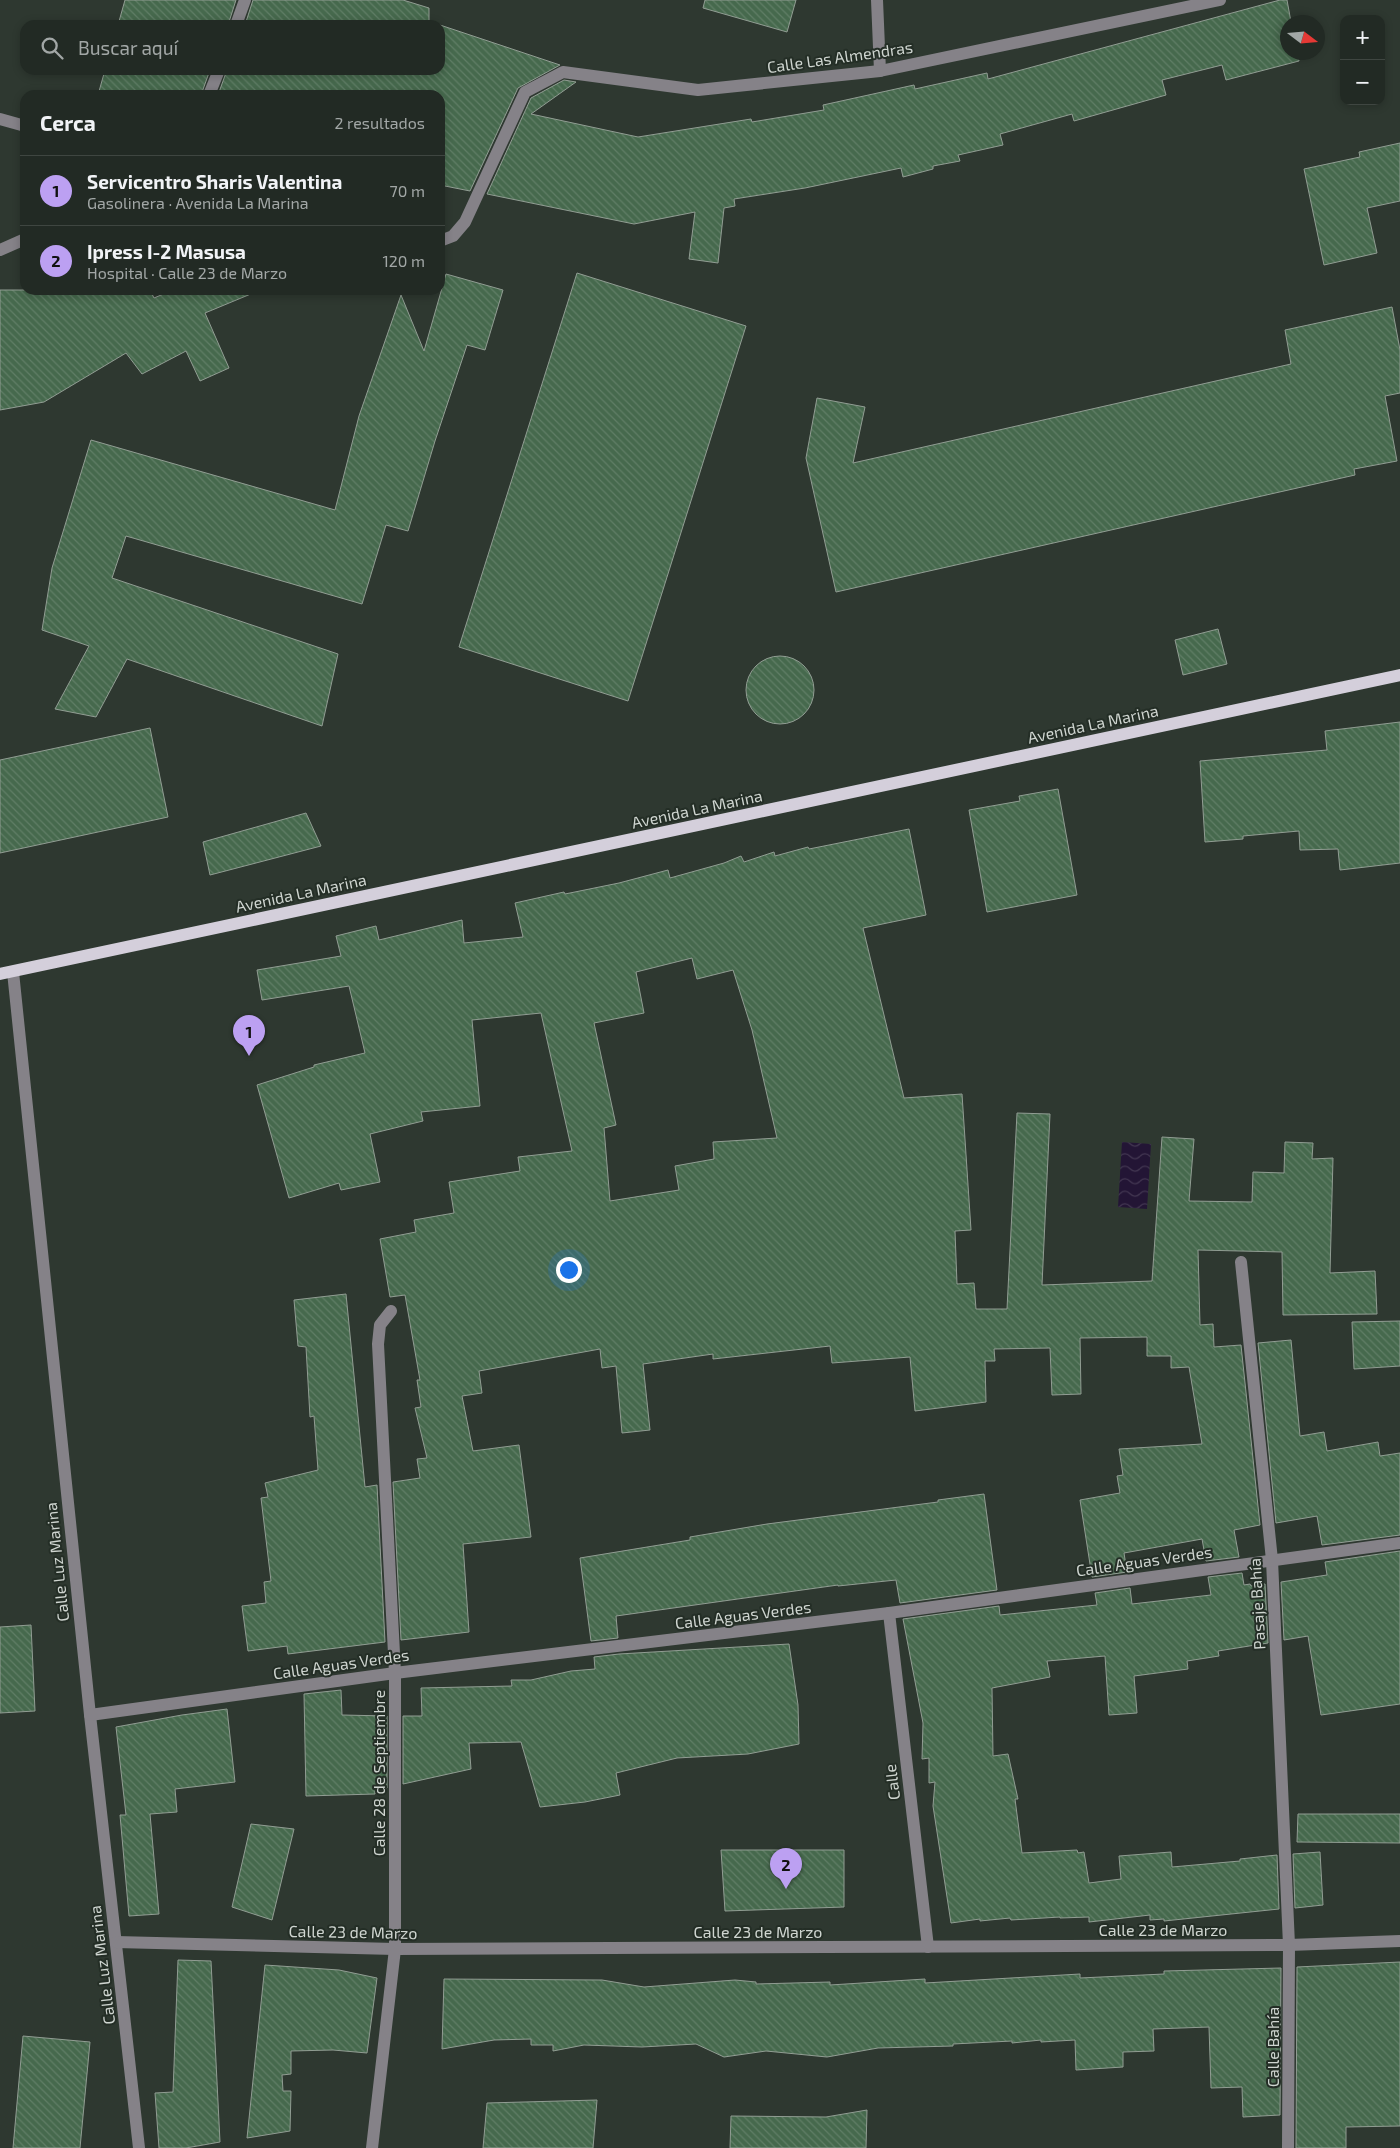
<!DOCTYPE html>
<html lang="es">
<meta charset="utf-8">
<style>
body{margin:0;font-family:"Exo 2",sans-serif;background:#2e3631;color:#f1f3f6}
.controls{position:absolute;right:15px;top:15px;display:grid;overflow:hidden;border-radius:10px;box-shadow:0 2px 8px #0003}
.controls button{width:45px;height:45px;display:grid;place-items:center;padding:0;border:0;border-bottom:1px solid #3f4641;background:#222a24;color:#f1f3f6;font:25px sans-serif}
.compass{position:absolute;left:1280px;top:15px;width:45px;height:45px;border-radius:50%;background:#222a24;box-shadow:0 2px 8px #0003;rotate:106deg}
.you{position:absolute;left:568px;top:1269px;width:18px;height:18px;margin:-12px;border:4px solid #fff;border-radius:50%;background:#1a73e8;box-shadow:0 0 0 8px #1a73e833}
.badge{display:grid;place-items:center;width:32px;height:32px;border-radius:50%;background:#bca0f2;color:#111;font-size:16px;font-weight:700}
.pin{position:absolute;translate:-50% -41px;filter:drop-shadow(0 1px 2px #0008)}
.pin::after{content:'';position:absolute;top:26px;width:18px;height:15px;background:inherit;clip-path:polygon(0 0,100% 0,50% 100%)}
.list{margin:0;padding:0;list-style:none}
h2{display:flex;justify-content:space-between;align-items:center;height:65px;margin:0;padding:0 20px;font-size:21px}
h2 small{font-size:16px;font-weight:400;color:#a2a7a6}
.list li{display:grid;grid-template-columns:32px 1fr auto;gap:15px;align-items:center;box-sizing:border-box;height:70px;padding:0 20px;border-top:1px solid #3f4641}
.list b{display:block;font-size:19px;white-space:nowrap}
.list p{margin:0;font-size:16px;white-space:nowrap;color:#a2a7a6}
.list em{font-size:16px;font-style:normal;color:#a2a7a6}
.icon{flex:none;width:28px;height:28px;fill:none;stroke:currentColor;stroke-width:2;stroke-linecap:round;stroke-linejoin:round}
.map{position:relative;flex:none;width:1400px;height:2148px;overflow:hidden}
.search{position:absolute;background:#222a24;box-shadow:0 2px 8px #0003;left:20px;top:20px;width:425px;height:55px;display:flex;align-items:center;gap:12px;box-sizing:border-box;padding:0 18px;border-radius:15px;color:#a2a7a6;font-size:19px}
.panel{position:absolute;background:#222a24;box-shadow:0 2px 8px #0003;left:20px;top:90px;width:425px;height:205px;border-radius:15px}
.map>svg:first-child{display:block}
.water{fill:url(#water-waves)}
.building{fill:url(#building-back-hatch);stroke:#919d93;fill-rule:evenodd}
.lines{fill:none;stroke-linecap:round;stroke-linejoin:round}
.minor{stroke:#858288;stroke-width:12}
.major{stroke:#d4cfdb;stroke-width:12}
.labels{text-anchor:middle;stroke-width:4;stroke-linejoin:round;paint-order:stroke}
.street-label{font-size:16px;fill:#cfd5d0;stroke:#242e26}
</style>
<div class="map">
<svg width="1400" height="2148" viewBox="0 0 1400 2148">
<defs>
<pattern id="water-waves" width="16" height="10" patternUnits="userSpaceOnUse" patternTransform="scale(1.25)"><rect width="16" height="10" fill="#231535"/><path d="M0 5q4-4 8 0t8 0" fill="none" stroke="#423651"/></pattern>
<pattern id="building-back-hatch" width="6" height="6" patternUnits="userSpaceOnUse" patternTransform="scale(1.25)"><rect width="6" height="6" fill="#46694d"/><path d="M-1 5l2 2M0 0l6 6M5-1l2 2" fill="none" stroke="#607e66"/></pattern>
</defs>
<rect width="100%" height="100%" fill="#2e3830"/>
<!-- water -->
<path class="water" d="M1122 1142 1151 1144 1147 1209 1118 1207Z"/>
<!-- building -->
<g class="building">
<path d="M125 0H236L228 25H118Z"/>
<path d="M253 0H403L429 8V22L439 25H245Z"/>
<path d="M705 0H796L787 32 703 8Z"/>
<path d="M1280 0H1287L1291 22H1288V52H1298L1299 61 1226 80 1222 65 1162 80 1166 95 1074 121 1072 114 1000 134 1003 145 958 155 960 161 933 166V169L903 177 901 168 805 188 734 199 735 206 724 208 718 263 689 259 695 212 634 224 487 194 531 98 564 80 576 82 531 114 638 137 751 119 752 122 824 110 823 105 914 85 915 89 987 73 988 79Z"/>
<path d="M440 25 560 65 518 88 470 191 440 185V95H218L227 70H440Z"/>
<path d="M105 70H210L201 95H98Z"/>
<path d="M1400 143V201L1367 208 1377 253 1324 265 1304 169 1360 157 1359 152Z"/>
<path d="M577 273 746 326 628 701 459 647Z"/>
<path d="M446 274 503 290 485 350 467 345 435 441 408 531 386 525 362 604 126 536 112 578 338 654 322 726 127 659 96 717 55 709 89 646 42 630 52 568 91 440 335 510 359 416 401 295 424 351Z"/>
<path d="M0 290H150L154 298 173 290 258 291 205 313 229 368 200 381 186 351 142 374 126 353 44 402 0 410Z"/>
<path d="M1392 307 1400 350V393L1385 396 1397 461 1354 469 1355 475 836 592 806 458 817 398 865 407 853 463 1291 364 1285 330Z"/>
<path d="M1218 629 1227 664 1183 675 1175 640Z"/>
<circle cx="780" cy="690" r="34"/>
<path d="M1400 722V863L1340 870 1338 849 1300 850 1299 831 1243 836V839L1205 842 1200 761 1327 750 1325 731Z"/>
<path d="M150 728 168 817 0 853V760Z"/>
<path d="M1058 789 1077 895 987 912 969 810 1020 801 1019 796Z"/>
<path d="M306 813 321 846 210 875 203 842Z"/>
<path d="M909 829 926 915 863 928 904 1098 962 1094 971 1230 955 1231 957 1284 974 1283 976 1309H1007L1017 1113 1050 1114 1042 1285 1152 1281 1162 1137 1194 1139 1189 1201 1252 1202 1253 1172 1284 1173 1285 1142 1313 1143 1312 1159 1333 1158 1330 1273 1375 1271 1377 1314 1283 1315 1282 1252 1198 1250 1200 1325 1213 1324 1214 1347 1241 1345 1260 1525 1234 1530 1239 1557 1206 1561 1202 1539 1124 1553 1127 1572 1092 1577 1080 1500 1120 1493 1117 1476 1123 1475 1119 1449 1202 1444 1189 1367 1171 1368V1356H1147V1337L1080 1338 1081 1394 1052 1395 1050 1348 994 1349 995 1361H985L986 1402 915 1411 910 1357 832 1363 830 1346 713 1359V1354L643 1364 650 1430 622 1433 616 1366 602 1368 600 1349 479 1371 482 1393 462 1396 473 1451 519 1445 531 1537 463 1544 469 1632 401 1640 393 1482 420 1478 417 1459 427 1458 415 1408 421 1407 417 1380H420L405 1295 390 1297 380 1239 416 1232 414 1220 454 1213 449 1182 520 1171 518 1157 572 1151 541 1013 472 1020 480 1106 421 1112 423 1121 370 1134 380 1182 341 1190 339 1183 289 1198 257 1085 314 1067V1065L365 1053 349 986 262 1000 257 970 341 956 336 936 376 926 379 940 462 920 464 943 523 937 515 903 564 892 565 894 619 883 668 870 670 878 724 863 741 856 744 862 774 852 775 856 808 847 809 849ZM692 958 697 979 733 970 752 1030 777 1138 713 1142 714 1159 675 1166 679 1190 610 1201 604 1128 616 1125 594 1023 644 1013 636 972Z"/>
<path d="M346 1294 365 1487 377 1485 385 1642 288 1654 287 1646 248 1651 242 1606 266 1603 264 1582 271 1581 261 1498 268 1497 265 1483 318 1470 314 1416 310 1417 306 1347 298 1346 294 1300Z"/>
<path d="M1400 1321V1366L1354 1369 1352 1322Z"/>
<path d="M1291 1340 1300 1436 1324 1432 1327 1451 1378 1442 1380 1456 1400 1453V1535L1322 1545 1317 1516 1276 1523 1258 1343Z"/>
<path d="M984 1494 997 1590 900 1603 896 1580 838 1586V1585L616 1616 618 1638 591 1641 580 1558 690 1540V1537L767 1524 938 1502V1500Z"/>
<path d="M1400 1551V1704L1321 1715 1308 1636 1284 1640 1281 1582 1327 1575 1325 1562Z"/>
<path d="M1242 1573 1244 1585 1250 1584 1251 1586 1265 1584 1268 1643 1218 1651 1219 1656 1187 1661 1188 1669 1134 1676 1137 1713 1109 1715 1105 1656 1047 1661 1050 1677 992 1688 993 1756 1008 1754 1018 1799H1015L1022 1853 1077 1850 1078 1853 1084 1852 1089 1883 1121 1879 1119 1856 1171 1852 1172 1867 1240 1861V1859L1277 1855 1279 1909 1164 1921V1919L1150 1920V1915L1089 1922V1917L1060 1918V1917L1011 1920 1010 1918 980 1921V1919L951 1923 933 1806 935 1782 929 1783V1758L922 1759 923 1723 903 1619 999 1606 1000 1615 1097 1605 1095 1593 1130 1588 1132 1604 1211 1595 1208 1577Z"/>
<path d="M31 1625 35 1711 0 1713V1627Z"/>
<path d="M789 1644 798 1705 799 1744 748 1754 677 1758 616 1773 620 1795 585 1802 540 1807 521 1742 469 1743 471 1769 403 1784V1716H422L421 1688 512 1686 511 1680H531L571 1671 595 1669 594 1657 619 1654Z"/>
<path d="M341 1690 342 1715 387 1716V1788L375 1791V1794L306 1796 304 1694Z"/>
<path d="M227 1709 235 1782 175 1789 177 1812 150 1814 159 1914 129 1916 120 1815H126L116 1727 182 1715Z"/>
<path d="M1298 1814H1400V1843L1297 1842Z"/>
<path d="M251 1824 294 1829 272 1920 232 1907Z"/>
<path d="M721 1850H844V1907L725 1911Z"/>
<path d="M1320 1852 1323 1905 1295 1908 1293 1854Z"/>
<path d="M178 1960 211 1961 220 2142 186 2148H159L155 2093 173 2092Z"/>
<path d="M1400 1962V2126L1346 2127V2148H1296L1297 1967Z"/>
<path d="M265 1965 339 1970 377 1978 367 2053 333 2050 291 2051V2074L282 2075 283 2091H291L290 2131 247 2138Z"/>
<path d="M1281 1968 1280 2115 1243 2117 1242 2087 1211 2088 1209 2027 1153 2029 1154 2051 1123 2052V2067L1076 2070 1075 2040 1041 2042V2040L1012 2043V2041L953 2044V2046L878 2048 827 2057 766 2051 724 2057 696 2044 642 2047 584 2045 553 2051V2045H531V2039L494 2040 442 2049 444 1979 602 1980 644 1987 735 1980 756 1982V1984L830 1982V1985L925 1979V1983L1080 1974V1978L1164 1974V1971Z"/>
<path d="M23 2036 90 2042 80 2148H13Z"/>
<path d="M597 2100 593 2148H483L487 2103Z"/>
<path d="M867 2110 866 2148H730L731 2116 826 2117Z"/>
</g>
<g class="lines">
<!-- minor -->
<g class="minor">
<path d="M877 0 880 71"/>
<path d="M236 25 245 0"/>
<path d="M209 95 219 70"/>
<path d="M0 119 25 126"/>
<path d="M440 241 453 236 465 222 525 92 563 72 698 90 880 71 1220 0"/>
<path d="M0 250 25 239"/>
<path d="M13 972 90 1715 139 2148"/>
<path d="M1241 1262 1272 1560 1289 1945 1288 2148"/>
<path d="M889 1613 928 1947"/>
<path d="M90 1715 395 1673 889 1613 1400 1543"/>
<path d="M116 1942 395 1949 1289 1945 1400 1941"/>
<path d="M372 2148 395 1949V1673L378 1344 380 1325 391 1311"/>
</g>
<!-- major -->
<path class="major" d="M0 974 1400 675"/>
</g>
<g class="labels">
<!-- street labels -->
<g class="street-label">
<text transform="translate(840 57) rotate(-8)" y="6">Calle Las Almendras</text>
<text transform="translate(1093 724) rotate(-12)" y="6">Avenida La Marina</text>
<text transform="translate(697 809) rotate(-12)" y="6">Avenida La Marina</text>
<text transform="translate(301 893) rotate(-12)" y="6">Avenida La Marina</text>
<text transform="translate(1144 1561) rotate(-8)" y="6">Calle Aguas Verdes</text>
<text transform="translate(57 1562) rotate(-96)" y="6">Calle Luz Marina</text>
<text transform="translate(1257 1604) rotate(-93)" y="6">Pasaje Bahía</text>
<text transform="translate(743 1615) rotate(-7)" y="6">Calle Aguas Verdes</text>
<text transform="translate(341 1664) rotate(-8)" y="6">Calle Aguas Verdes</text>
<text transform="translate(379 1773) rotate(-90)" y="6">Calle 28 de Septiembre</text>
<text transform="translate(892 1782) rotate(-97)" y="6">Calle</text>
<text x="1163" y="1936">Calle 23 de Marzo</text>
<text transform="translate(353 1932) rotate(1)" y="6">Calle 23 de Marzo</text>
<text x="758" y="1938">Calle 23 de Marzo</text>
<text transform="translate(102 1965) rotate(-97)" y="6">Calle Luz Marina</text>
<text transform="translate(1273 2047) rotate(-90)" y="6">Calle Bahía</text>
</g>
</g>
</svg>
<div class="controls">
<button>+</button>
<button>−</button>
</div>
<svg class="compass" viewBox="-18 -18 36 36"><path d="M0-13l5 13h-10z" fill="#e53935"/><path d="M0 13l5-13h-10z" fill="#a2a7a6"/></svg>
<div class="you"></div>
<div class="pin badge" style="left:249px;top:1056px">1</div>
<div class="pin badge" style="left:786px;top:1889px">2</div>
<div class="search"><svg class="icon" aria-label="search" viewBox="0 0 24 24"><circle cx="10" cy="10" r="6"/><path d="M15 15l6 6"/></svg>Buscar aquí</div>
<section class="panel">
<h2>Cerca<small>2 resultados</small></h2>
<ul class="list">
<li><span class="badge">1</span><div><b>Servicentro Sharis Valentina</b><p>Gasolinera · Avenida La Marina</p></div><em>70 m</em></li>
<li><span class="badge">2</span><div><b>Ipress I-2 Masusa</b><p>Hospital · Calle 23 de Marzo</p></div><em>120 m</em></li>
</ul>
</section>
</div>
